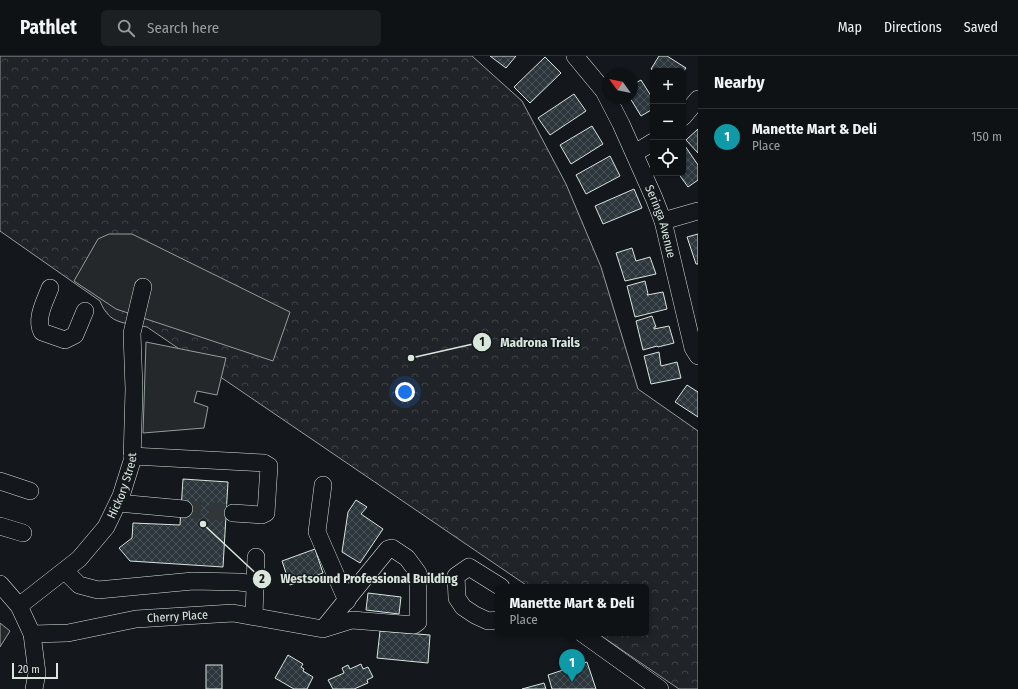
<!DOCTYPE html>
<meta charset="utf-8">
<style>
body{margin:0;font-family:"Fira Sans Condensed",sans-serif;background:#1d2022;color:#f1f3f6}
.controls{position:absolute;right:12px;top:12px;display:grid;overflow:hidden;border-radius:6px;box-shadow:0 1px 3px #0004}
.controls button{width:36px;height:36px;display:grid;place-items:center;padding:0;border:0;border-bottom:1px solid #2f3234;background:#0f1215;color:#f1f3f6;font:20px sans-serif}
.compass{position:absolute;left:602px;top:12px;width:36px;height:36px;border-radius:50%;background:#0f1215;box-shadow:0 1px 3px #0004;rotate:303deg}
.scale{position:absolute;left:12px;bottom:10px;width:46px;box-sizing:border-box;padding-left:4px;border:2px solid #d8e6dc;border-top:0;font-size:11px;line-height:14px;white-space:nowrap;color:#d8e6dc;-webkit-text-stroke:3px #14181c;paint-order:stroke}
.you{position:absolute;left:405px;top:336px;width:14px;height:14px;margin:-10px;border:3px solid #fff;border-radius:50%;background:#1a73e8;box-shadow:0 0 0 6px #1a73e833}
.badge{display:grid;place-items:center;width:26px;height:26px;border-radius:50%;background:#ffb74d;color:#fff;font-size:13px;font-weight:700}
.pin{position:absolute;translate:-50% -33px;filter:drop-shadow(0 1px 2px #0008)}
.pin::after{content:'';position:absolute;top:21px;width:14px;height:12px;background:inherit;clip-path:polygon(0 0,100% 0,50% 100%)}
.popup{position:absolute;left:495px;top:528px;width:154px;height:52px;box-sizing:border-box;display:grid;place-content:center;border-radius:6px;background:#0f1215;filter:drop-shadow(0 1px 3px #0005);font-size:13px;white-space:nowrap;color:#9b9ea0}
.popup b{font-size:15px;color:#f1f3f6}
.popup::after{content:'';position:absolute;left:50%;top:100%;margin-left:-8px;border:8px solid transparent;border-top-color:#0f1215}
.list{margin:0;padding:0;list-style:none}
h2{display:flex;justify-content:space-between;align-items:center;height:52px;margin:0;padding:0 16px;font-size:17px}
h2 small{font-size:13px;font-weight:400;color:#9b9ea0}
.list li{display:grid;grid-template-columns:26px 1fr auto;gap:12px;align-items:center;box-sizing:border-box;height:56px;padding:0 16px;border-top:1px solid #2f3234}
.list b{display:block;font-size:15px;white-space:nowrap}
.list p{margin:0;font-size:13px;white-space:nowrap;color:#9b9ea0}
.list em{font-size:13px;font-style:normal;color:#9b9ea0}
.icon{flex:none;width:22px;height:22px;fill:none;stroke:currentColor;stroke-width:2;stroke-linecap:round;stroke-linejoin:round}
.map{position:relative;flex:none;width:698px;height:633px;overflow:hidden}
header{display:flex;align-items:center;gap:24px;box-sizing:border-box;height:56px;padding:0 20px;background:#0f1215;border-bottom:1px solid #2f3234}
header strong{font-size:19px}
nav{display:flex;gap:22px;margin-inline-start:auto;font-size:14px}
.search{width:280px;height:36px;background:#1d2022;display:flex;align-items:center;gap:10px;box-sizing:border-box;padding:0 14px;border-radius:6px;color:#9b9ea0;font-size:15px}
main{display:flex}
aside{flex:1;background:#0f1215}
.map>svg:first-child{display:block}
.park{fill:url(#park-crowns);stroke:#939e99}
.parking{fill:#24282b;stroke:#939e99}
.building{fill:url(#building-cross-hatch);stroke:#d8e6dc}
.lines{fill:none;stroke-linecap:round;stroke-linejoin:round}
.minor-tunnel{stroke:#313739;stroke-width:17;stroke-dasharray:17 8;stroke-linecap:butt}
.minor-casing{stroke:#d8e6dc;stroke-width:18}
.minor{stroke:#14181c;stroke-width:17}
.labels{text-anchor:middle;stroke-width:3;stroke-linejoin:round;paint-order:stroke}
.street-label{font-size:12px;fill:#d8e6dc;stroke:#14181c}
.leader{fill:none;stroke:#d8e6dc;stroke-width:1.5}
.callout-dot{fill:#d8e6dc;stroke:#14181c;stroke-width:1.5}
.mark-label{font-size:12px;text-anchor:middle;font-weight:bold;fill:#111}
.callout-label{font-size:13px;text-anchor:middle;font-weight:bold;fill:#d8e6dc;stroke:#14181c;stroke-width:3;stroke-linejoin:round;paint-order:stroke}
</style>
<header>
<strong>Pathlet</strong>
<div class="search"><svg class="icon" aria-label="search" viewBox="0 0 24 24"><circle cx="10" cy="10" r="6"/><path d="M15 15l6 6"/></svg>Search here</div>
<nav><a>Map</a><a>Directions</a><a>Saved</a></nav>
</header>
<main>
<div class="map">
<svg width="698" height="633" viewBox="0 0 698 633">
<defs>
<pattern id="park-crowns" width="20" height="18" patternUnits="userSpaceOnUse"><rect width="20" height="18" fill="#202428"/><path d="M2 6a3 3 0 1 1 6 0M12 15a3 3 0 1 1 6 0" fill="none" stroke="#404447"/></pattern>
<pattern id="building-cross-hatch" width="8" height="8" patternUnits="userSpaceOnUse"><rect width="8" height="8" fill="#2c363c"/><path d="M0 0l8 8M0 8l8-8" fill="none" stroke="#4a5358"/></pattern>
</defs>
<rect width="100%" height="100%" fill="#14181c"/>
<!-- park -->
<path class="park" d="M0 0H472L522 45 566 128 601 211 638 333 698 375V633H679L597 577H646V531H529L147 271C125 266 110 270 100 245L0 175Z"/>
<!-- parking -->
<g class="parking">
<path d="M109 178H132L290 256 273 305 116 253 74 225 98 183Z"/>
<path d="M146 286 226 302 217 339 197 335 194 346 208 351 204 372 143 377Z"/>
<path d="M0 567 10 575 0 591Z"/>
</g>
<!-- building -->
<g class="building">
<path d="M490 0H516L506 12Z"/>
<path d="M659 0H667L686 12 683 16 654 15 651 13Z"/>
<path d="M545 1 561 17 530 47 514 31Z"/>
<path d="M641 24 653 43V53L641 60 630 42H632V29Z"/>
<path d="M574 38 586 55 550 79 538 62Z"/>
<path d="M592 70 603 88 571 108 560 89Z"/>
<path d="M698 73V97L686 84Z"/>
<path d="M683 87 698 109V124L688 131 678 117H683Z"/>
<path d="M610 100 620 120 586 138 576 119Z"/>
<path d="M634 133 642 152 603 168 595 150Z"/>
<path d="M698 178V208H696L687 181Z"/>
<path d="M632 192 636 205 650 201 656 218 625 225 616 197Z"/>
<path d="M645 225 648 238 647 239 663 236 667 253 635 261 627 230Z"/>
<path d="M652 260 656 271H654V273L669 270 674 287 658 291 657 290 643 294 636 265Z"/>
<path d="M659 296 661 310 677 306 681 322 651 328 644 300Z"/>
<path d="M687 329 698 336V361L675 346Z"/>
<path d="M183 423 228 426 223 511 130 505 119 492 132 482 133 467 180 469Z"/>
<path d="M356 444 367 451 361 458 383 473 360 507 342 496 348 456Z"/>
<path d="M315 493 323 517 290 529 282 505Z"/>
<path d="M368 537 401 541 399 558 366 554Z"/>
<path d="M380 575 430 579 428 607 377 602Z"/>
<path d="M288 599 303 608 301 611 304 613 303 615 313 621 307 633H294L275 622Z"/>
<path d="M587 606 596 633H552L548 619Z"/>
<path d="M361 608 363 613 368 611 373 621 367 624 368 627 354 633H333L328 624 344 617 342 612 348 609 350 613Z"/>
<rect x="206" y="609" width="16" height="24"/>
<path d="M544 627 546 633H522Z"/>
</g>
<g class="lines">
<!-- minor-tunnel -->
<path class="minor-tunnel" d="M184 453 233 457"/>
<!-- minor casing -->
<g class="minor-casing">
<g id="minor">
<path id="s1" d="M575 0 604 35 621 68 654 142 663 165 693 292 698 300"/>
<path d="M683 61 698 43"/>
<path d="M635 97 653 86"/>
<path d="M663 165 698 155"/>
<path d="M50 232C45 245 35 263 42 276L65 284 75 279 85 255"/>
<path d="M132 400 264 407 269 410 266 457 262 459 233 457"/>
<path d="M0 425 30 435"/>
<path d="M323 429 317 476 347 545"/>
<path d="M118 447 184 453"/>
<path d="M0 470 23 477"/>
<path d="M65 515 79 529 98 534 193 525 239 526 255 528"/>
<path d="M0 528 19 550 32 578 37 617 34 633"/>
<path id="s2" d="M19 550 79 503 106 471 121 440 132 405 134 333 132 277 143 231"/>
<path d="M254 560 256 501"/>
<path d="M498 564 488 565 475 559 463 551 457 542 456 520 469 511 501 531"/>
<path d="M582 577 660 633"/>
<path id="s3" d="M32 578 68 577 136 563 233 557 323 573 352 564 414 569 418 566V517L407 502 392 492 388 493 323 573"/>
</g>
</g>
<!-- minor -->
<use href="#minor" class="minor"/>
</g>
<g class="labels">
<!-- street labels -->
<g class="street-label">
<text dy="4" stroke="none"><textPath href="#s1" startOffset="188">Seringa Avenue</textPath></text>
<text dy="4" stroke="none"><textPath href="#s2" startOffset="163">Hickory Street</textPath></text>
<text dy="4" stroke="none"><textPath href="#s3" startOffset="147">Cherry Place</textPath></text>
</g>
</g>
<!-- callouts -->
<path class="leader" d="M411 302L482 286M203 468L262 523"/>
<g class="callout-dot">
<circle cx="411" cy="302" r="4"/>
<circle cx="203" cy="468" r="4"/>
<circle cx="482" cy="286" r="10"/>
<circle cx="262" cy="523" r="10"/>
</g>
<g class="mark-label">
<text x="482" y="290">1</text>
<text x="262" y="527">2</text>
</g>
<g class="callout-label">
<text x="540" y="291">Madrona Trails</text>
<text x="369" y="527">Westsound Professional Building</text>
</g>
</svg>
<div class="controls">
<button>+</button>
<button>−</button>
<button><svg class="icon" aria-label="locate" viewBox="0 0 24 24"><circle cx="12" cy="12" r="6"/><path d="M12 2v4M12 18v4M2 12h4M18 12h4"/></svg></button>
</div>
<svg class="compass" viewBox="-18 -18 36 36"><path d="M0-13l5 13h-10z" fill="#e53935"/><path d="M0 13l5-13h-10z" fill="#9b9ea0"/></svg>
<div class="scale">20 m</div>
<div class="you"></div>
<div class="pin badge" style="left:572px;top:626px;background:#0f9aa8">1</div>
<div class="popup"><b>Manette Mart &amp; Deli</b>Place</div>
</div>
<aside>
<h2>Nearby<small></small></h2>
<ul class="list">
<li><span class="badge" style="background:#0f9aa8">1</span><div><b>Manette Mart &amp; Deli</b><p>Place</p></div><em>150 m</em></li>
</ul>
</aside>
</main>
